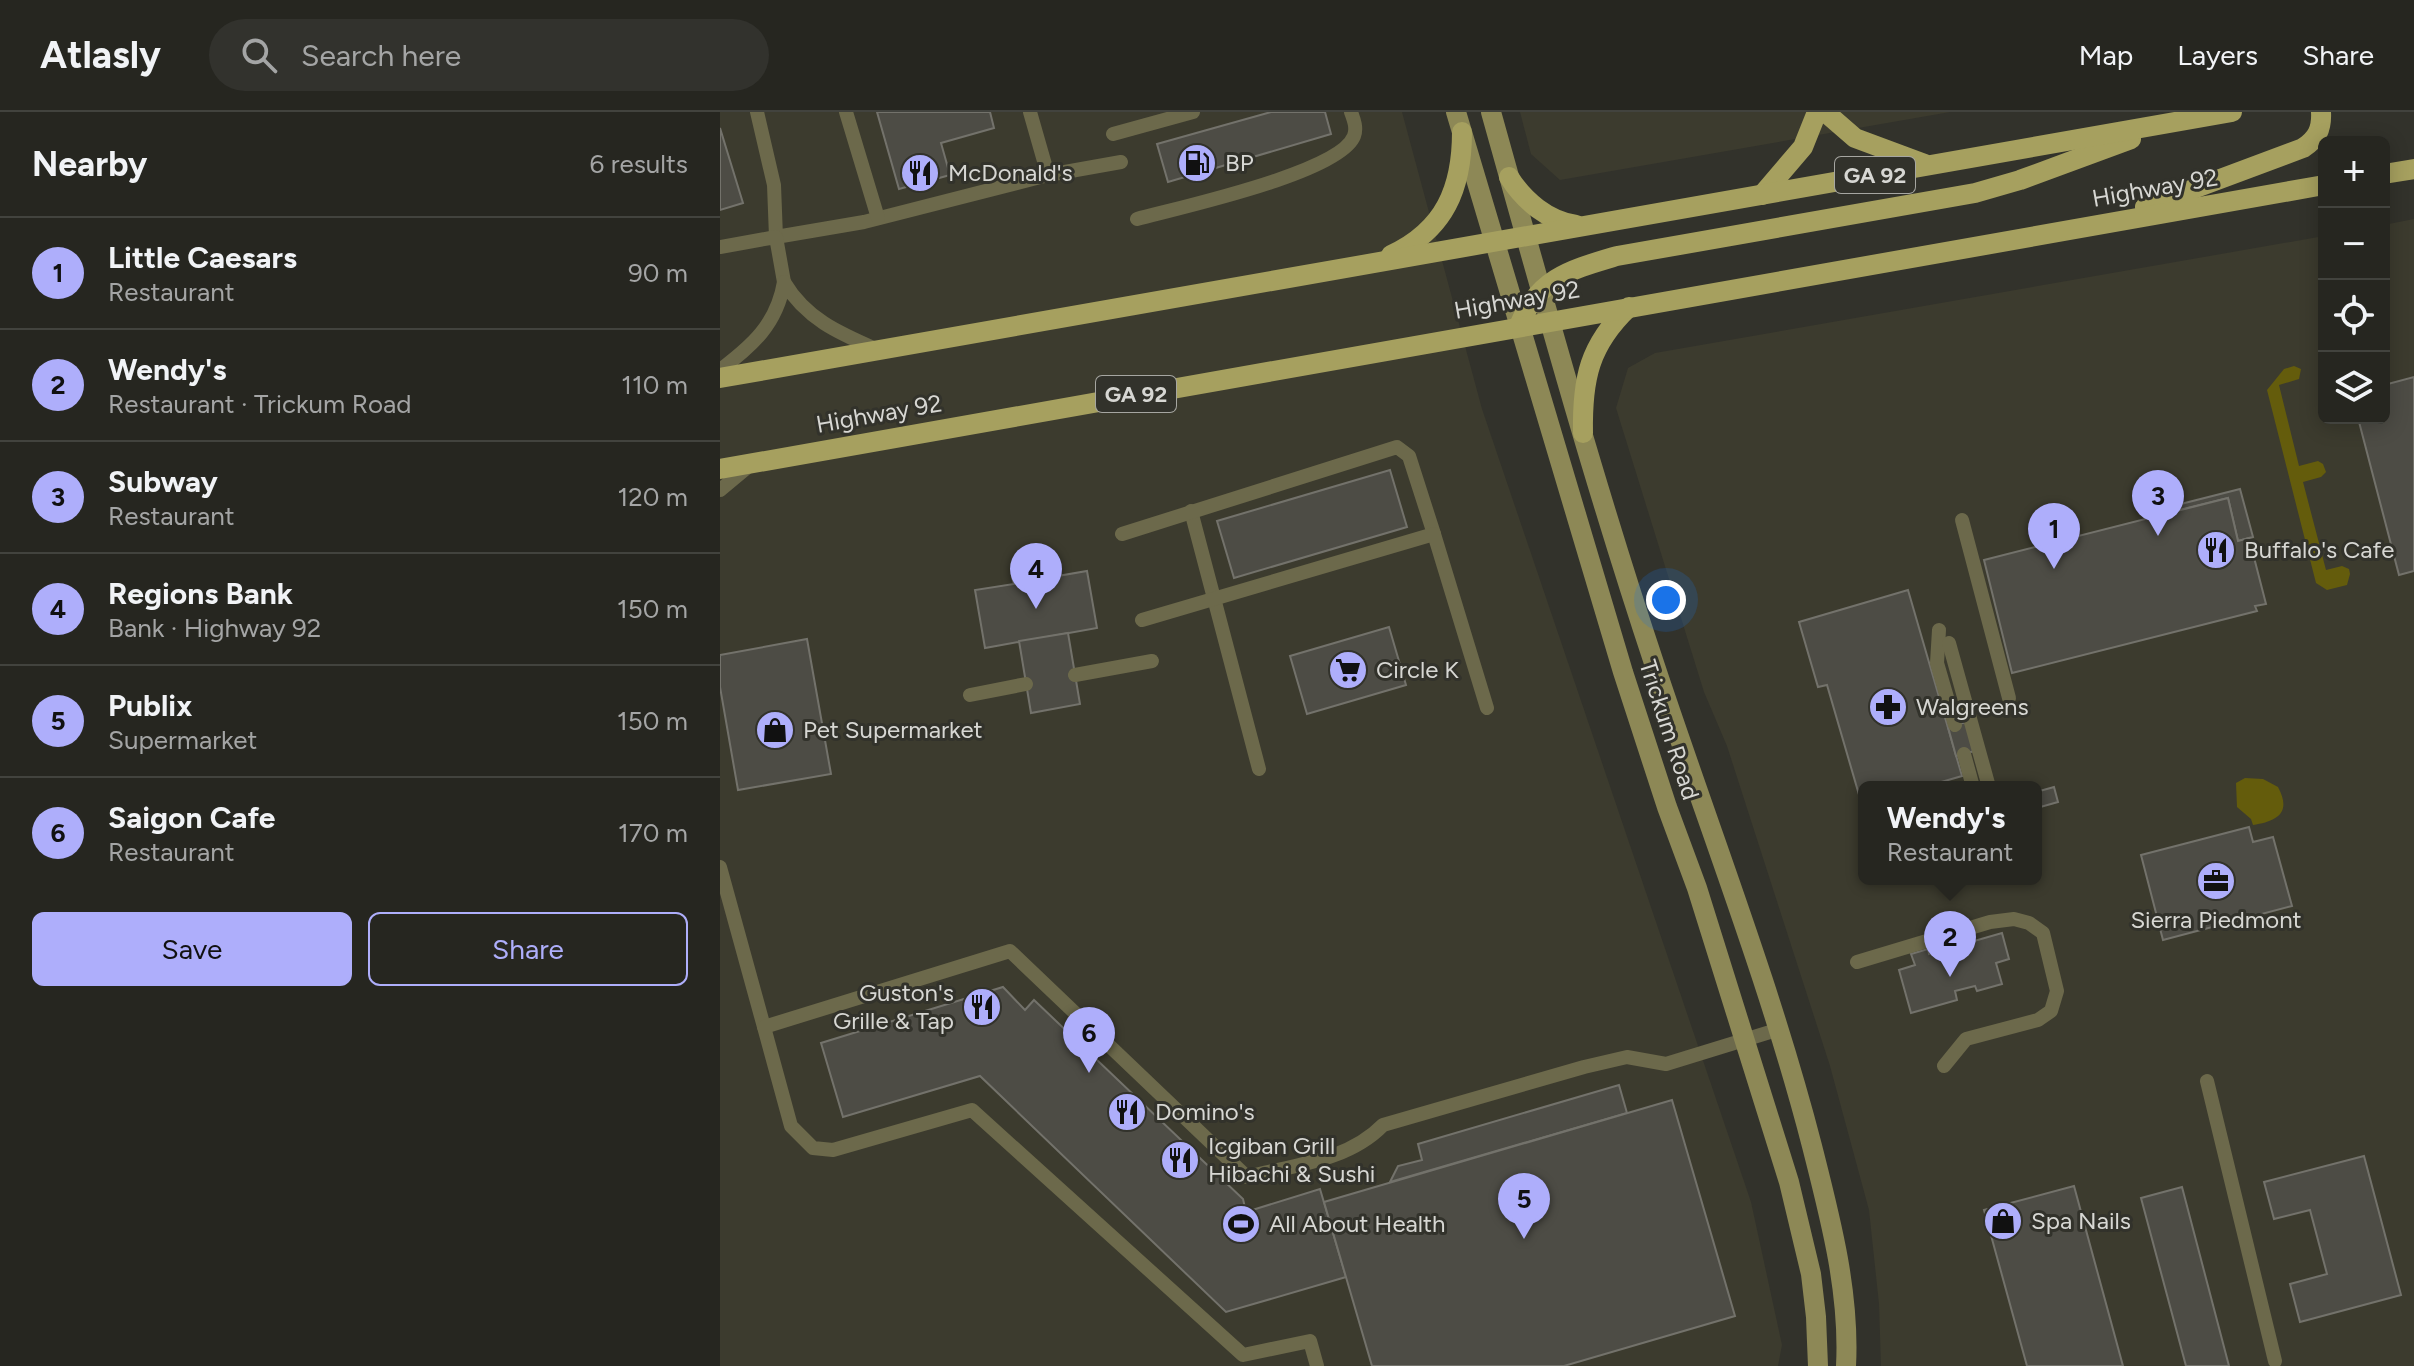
<!DOCTYPE html>
<meta charset="utf-8">
<style>
body{margin:0;font-family:Figtree,sans-serif;background:#32322d;color:#f1f3f6}
.controls{position:absolute;right:24px;top:24px;display:grid;overflow:hidden;border-radius:12px;box-shadow:0 4px 20px #0003}
.controls button{width:72px;height:72px;display:grid;place-items:center;padding:0;border:0;border-bottom:2px solid #42433e;background:#262620;color:#f1f3f6;font:40px sans-serif}
.you{position:absolute;left:946px;top:488px;width:28px;height:28px;margin:-20px;border:6px solid #fff;border-radius:50%;background:#1a73e8;box-shadow:0 0 0 12px #1a73e833}
.badge{display:grid;place-items:center;width:52px;height:52px;border-radius:50%;background:#aeaefb;color:#111;font-size:26px;font-weight:700}
.pin{position:absolute;translate:-50% -66px;filter:drop-shadow(0 2px 4px #0008)}
.pin::after{content:'';position:absolute;top:42px;width:28px;height:24px;background:inherit;clip-path:polygon(0 0,100% 0,50% 100%)}
.popup{position:absolute;left:1138px;top:669px;width:184px;height:104px;box-sizing:border-box;display:grid;place-content:center;border-radius:12px;background:#262620;filter:drop-shadow(0 2px 6px #0005);font-size:26px;white-space:nowrap;color:#a4a5a5}
.popup b{font-size:30px;color:#f1f3f6}
.popup::after{content:'';position:absolute;left:50%;top:100%;margin-left:-16px;border:16px solid transparent;border-top-color:#262620}
.list{margin:0;padding:0;list-style:none}
h2{display:flex;justify-content:space-between;align-items:center;height:104px;margin:0;padding:0 32px;font-size:34px}
h2 small{font-size:26px;font-weight:400;color:#a4a5a5}
.list li{display:grid;grid-template-columns:52px 1fr auto;gap:24px;align-items:center;box-sizing:border-box;height:112px;padding:0 32px;border-top:2px solid #42433e}
.list b{display:block;font-size:30px;white-space:nowrap}
.list p{margin:0;font-size:26px;white-space:nowrap;color:#a4a5a5}
.list em{font-size:26px;font-style:normal;color:#a4a5a5}
.actions{display:flex;gap:16px;padding:24px 32px}
.actions a{flex:1;padding:18px 0;border:2px solid #aeaefb;border-radius:12px;text-align:center;font-size:28px;color:#aeaefb}
.actions .main{background:#aeaefb;color:#111}
.icon{flex:none;width:44px;height:44px;fill:none;stroke:currentColor;stroke-width:2;stroke-linecap:round;stroke-linejoin:round}
.map{position:relative;flex:none;width:1694px;height:1254px;overflow:hidden}
header{display:flex;align-items:center;gap:48px;box-sizing:border-box;height:112px;padding:0 40px;background:#262620;border-bottom:2px solid #42433e}
header strong{font-size:38px}
nav{display:flex;gap:44px;margin-inline-start:auto;font-size:28px}
.search{width:560px;height:72px;background:#32322d;display:flex;align-items:center;gap:20px;box-sizing:border-box;padding:0 28px;border-radius:44px;color:#a4a5a5;font-size:30px}
main{display:flex}
aside{flex:1;background:#262620}
.map>svg:first-child{display:block}
.built{fill:#3c3b2e;fill-rule:evenodd}
.green{fill:#645c0c}
.building{fill:#4d4c45;stroke:#73726b;stroke-width:2}
.lines{fill:none;stroke-linecap:round;stroke-linejoin:round}
.lane{stroke:#6c694b;stroke-width:14}
.secondary{stroke:#8d8856;stroke-width:20}
.primary{stroke:#a6a05f;stroke-width:20}
.labels{text-anchor:middle;stroke-width:6;stroke-linejoin:round;paint-order:stroke}
.shield{fill:#32322b;stroke:#a6a6a1;stroke-width:2}
.shield-label{font-size:22px;font-weight:bold;fill:#d7d7d3}
.poi-label{font-size:24px;fill:#d7d7d3;stroke:#32322b;text-anchor:start}
.street-label{font-size:24px;fill:#d7d7d3;stroke:#32322b}
</style>
<header>
<strong>Atlasly</strong>
<div class="search"><svg class="icon" aria-label="search" viewBox="0 0 24 24"><circle cx="10" cy="10" r="6"/><path d="M15 15l6 6"/></svg>Search here</div>
<nav><a>Map</a><a>Layers</a><a>Share</a></nav>
</header>
<main>
<aside>
<h2>Nearby<small>6 results</small></h2>
<ul class="list">
<li><span class="badge">1</span><div><b>Little Caesars</b><p>Restaurant</p></div><em>90 m</em></li>
<li><span class="badge">2</span><div><b>Wendy's</b><p>Restaurant · Trickum Road</p></div><em>110 m</em></li>
<li><span class="badge">3</span><div><b>Subway</b><p>Restaurant</p></div><em>120 m</em></li>
<li><span class="badge">4</span><div><b>Regions Bank</b><p>Bank · Highway 92</p></div><em>150 m</em></li>
<li><span class="badge">5</span><div><b>Publix</b><p>Supermarket</p></div><em>150 m</em></li>
<li><span class="badge">6</span><div><b>Saigon Cafe</b><p>Restaurant</p></div><em>170 m</em></li>
</ul>
<div class="actions"><a class="main">Save</a><a>Share</a></div>
</aside>
<div class="map">
<svg width="1694" height="1254" viewBox="0 0 1694 1254">
<rect width="100%" height="100%" fill="#32322b"/>
<!-- built -->
<g class="built">
<path d="M0 0H682L762 297 1031 1090 1062 1233 1058 1254H0Z"/>
<path d="M800 0H1230L840 68 811 42Z"/>
<path d="M1694 107V1254H1161L1159 1192 1149 1098 1110 954 1007 634 984 580 896 296 908 256 935 241 1604 124V306H1664V113ZM1144 675H1316V767H1144Z"/>
</g>
<!-- green -->
<g class="green">
<path d="M1574 254 1581 257 1579 267 1559 273 1579 354 1598 349 1603 352 1606 360 1601 365 1583 370 1606 458 1622 454 1629 457 1630 462 1627 473 1607 478 1596 471 1547 278 1564 257Z"/>
<path d="M1525 666 1543 667 1558 675C1572 701 1557 709 1533 713L1531 707 1517 695 1516 671Z"/>
</g>
<!-- building -->
<g class="building">
<path d="M157 0H270L274 16 221 31 230 63 179 77Z"/>
<path d="M551 0H605L611 22 448 70 437 32Z"/>
<path d="M0 16 23 91 0 98Z"/>
<path d="M1694 265V459L1679 463 1638 306H1664V273Z"/>
<path d="M670 358 687 415 514 466 497 409Z"/>
<path d="M1520 377 1533 425 1518 429 1508 386 1451 400 1449 395Z"/>
<path d="M1508 386 1518 429 1529 426 1546 492 1535 494 1537 499 1292 561 1264 448Z"/>
<path d="M325 459 326 466 367 459 377 516 265 536 255 478 294 472 292 465Z"/>
<path d="M1188 478 1242 664 1204 675H1144V692L1142 693 1107 573 1098 575 1079 510Z"/>
<path d="M669 515 686 573 587 602 570 544Z"/>
<path d="M348 521 360 592 311 601 299 529Z"/>
<path d="M87 527 111 662 18 678 0 575V543Z"/>
<path d="M1250 609 1258 638 1236 644 1228 615Z"/>
<path d="M1334 675 1338 690 1317 696 1316 680Z"/>
<path d="M1529 715 1533 730 1553 725 1572 794 1443 828 1421 743Z"/>
<path d="M1282 821 1289 847 1276 851 1282 872 1257 879 1255 874 1235 879 1237 888 1191 901 1179 858 1195 853 1191 842 1208 837 1209 842Z"/>
<path d="M283 875 305 898 314 888 523 1087 526 1100 600 1077 626 1165 506 1200 260 964 123 1005 101 931Z"/>
<path d="M899 973 907 1001 670 1070 678 1054 702 1048 698 1032Z"/>
<path d="M952 988 1015 1204 844 1254H652L604 1090Z"/>
<path d="M1644 1044 1681 1183 1580 1210 1570 1172 1607 1162 1590 1098 1554 1107 1544 1070Z"/>
<path d="M1354 1074 1403 1254H1307L1264 1098Z"/>
<path d="M1462 1075 1509 1254H1466L1421 1086Z"/>
</g>
<g class="lines">
<!-- lane -->
<g class="lane">
<path d="M37 0 54 73 56 125 144 110 328 63 401 50"/>
<path d="M126 0 158 106"/>
<path d="M310 0 328 63"/>
<path d="M393 22 473 0"/>
<path d="M417 107C457 96 620 61 634 24 637 16 634 8 631 0"/>
<path d="M0 135 56 125 64 170"/>
<path d="M0 258C32 234 57 212 64 170 86 207 119 221 158 238"/>
<path d="M0 378 30 353"/>
<path d="M471 399 539 657"/>
<path d="M1242 408 1289 586"/>
<path d="M402 422 677 335 689 344 714 422"/>
<path d="M422 508 714 422 767 596"/>
<path d="M1219 518 1217 551 1235 613"/>
<path d="M1229 531 1269 675"/>
<path d="M355 563 432 549"/>
<path d="M250 583 306 572"/>
<path d="M1244 642 1253 675"/>
<path d="M0 755 44 915"/>
<path d="M1137 850 1270 810 1294 807 1309 811 1323 821 1337 879 1331 899 1318 908 1246 927 1224 954"/>
<path d="M1487 969 1555 1249"/>
<path d="M597 1254 590 1229 523 1243 252 998 113 1038 93 1036 71 1014 44 915 290 839 527 1065C574 1053 628 1049 663 1013L864 955 907 945 946 952 1060 917"/>
</g>
<!-- secondary -->
<g class="secondary">
<path d="M736 0 903 560 947 695 977 776 1069 1070 1091 1162 1096 1205 1098 1254"/>
<path d="M771 0C823 186 874 371 935 554 988 714 1050 871 1092 1034 1110 1105 1130 1180 1126 1254"/>
</g>
<!-- primary -->
<g class="primary">
<path d="M1105 0 1135 26 1205 52"/>
<path d="M1664 62 1694 57"/>
<path d="M789 65C804 89 828 109 856 113"/>
<path d="M1042 83 1083 35 1097 0"/>
<path d="M1425 95 1583 36C1597 27 1602 17 1601 0"/>
<path d="M671 143C725 118 742 76 742 20"/>
<path d="M799 214C818 166 850 158 897 144L1255 81 1300 68 1411 27"/>
<path d="M0 266 1512 0"/>
<path d="M863 321C862 267 869 233 909 195"/>
<path d="M0 357 1604 73"/>
</g>
</g>
<!-- icons -->
<defs>
<g id="fuel-disc" transform="scale(2)"><circle r="9.5" fill="#aeaefb" stroke="#32322b"/><path d="M-5.5-6h7V0h2V4h1.3V-2.5L3-4.5l.8-.8L6-3V5H2.5V1h-1V6h-7ZM-4.2-4.7v3.2H.2V-4.7Z" fill="#111"/></g>
<g id="restaurant-disc" transform="scale(2)"><circle r="9.5" fill="#aeaefb" stroke="#32322b"/><path d="M-5-6h1v4h1v-4h1v4h1v-4h1v5L-1.5 .5V6h-2V.5L-5-1ZM5-6V6H3V1.5H1.5Q1.5-4 5-6Z" fill="#111"/></g>
<g id="supermarket-disc" transform="scale(2)"><circle r="9.5" fill="#aeaefb" stroke="#32322b"/><path d="M-6-5.5h2.5l.6 2H6L4.5 2H-2.5L-4.4-4H-6ZM-1.5 3.2a1.3 1.3 0 1 0 .1 0ZM3 3.2a1.3 1.3 0 1 0 .1 0Z" fill="#111"/></g>
<g id="pharmacy-disc" transform="scale(2)"><circle r="9.5" fill="#aeaefb" stroke="#32322b"/><path d="M-2-6h4v4h4v4h-4v4h-4v-4h-4v-4h4Z" fill="#111"/></g>
<g id="shop-disc" transform="scale(2)"><circle r="9.5" fill="#aeaefb" stroke="#32322b"/><path d="M-5-2.5h2.3a2.7 3.5 0 0 1 5.4 0H5L5.5 6h-11ZM-1.5-2.5h3a1.5 2.3 0 0 0-3 0Z" fill="#111"/></g>
<g id="office-disc" transform="scale(2)"><circle r="9.5" fill="#aeaefb" stroke="#32322b"/><path d="M-6-3h4V-5.5h4V-3h4V5H-6ZM-1-4.5V-3h2v-1.5ZM-6 0V1H6V0Z" fill="#111"/></g>
<g id="stadium-disc" transform="scale(2)"><circle r="9.5" fill="#aeaefb" stroke="#32322b"/><path d="M0-5a6.5 5 0 1 0 0 10a6.5 5 0 1 0 0-10ZM-3.5-1.8h7v3.6h-7Z" fill="#111"/></g>
</defs>
<g fill-rule="evenodd">
<use href="#fuel-disc" x="477" y="51"/>
<use href="#restaurant-disc" x="200" y="61"/>
<use href="#restaurant-disc" x="1496" y="438"/>
<use href="#supermarket-disc" x="628" y="558"/>
<use href="#pharmacy-disc" x="1168" y="595"/>
<use href="#shop-disc" x="55" y="618"/>
<use href="#office-disc" x="1496" y="769"/>
<use href="#restaurant-disc" x="262" y="895"/>
<use href="#restaurant-disc" x="407" y="1000"/>
<use href="#restaurant-disc" x="460" y="1048"/>
<use href="#shop-disc" x="1283" y="1109"/>
<use href="#stadium-disc" x="521" y="1112"/>
</g>
<g class="labels">
<!-- shield labels -->
<g class="shield">
<rect x="1115" y="45" width="80" height="36" rx="6"/>
<rect x="376" y="264" width="80" height="36" rx="6"/>
</g>
<g class="shield-label">
<text x="1155" y="71">GA 92</text>
<text x="416" y="290">GA 92</text>
</g>
<!-- poi labels -->
<g class="poi-label">
<text x="505" y="59">BP</text>
<text x="228" y="69">McDonald's</text>
<text x="1524" y="446">Buffalo's Cafe</text>
<text x="656" y="566">Circle K</text>
<text x="1196" y="603">Walgreens</text>
<text x="83" y="626">Pet Supermarket</text>
<text x="1496" y="816" text-anchor="middle">Sierra Piedmont</text>
<text x="234" y="889" text-anchor="end">Guston's<tspan x="234" dy="28">Grille &amp; Tap</tspan></text>
<text x="435" y="1008">Domino's</text>
<text x="488" y="1042">Icgiban Grill<tspan x="488" dy="28">Hibachi &amp; Sushi</tspan></text>
<text x="1311" y="1117">Spa Nails</text>
<text x="549" y="1120">All About Health</text>
</g>
<!-- street labels -->
<g class="street-label">
<text transform="translate(1435 76) rotate(-10)" y="8">Highway 92</text>
<text transform="translate(797 188) rotate(-10)" y="8">Highway 92</text>
<text transform="translate(159 302) rotate(-10)" y="8">Highway 92</text>
<text transform="translate(949 618) rotate(72)" y="8">Trickum Road</text>
</g>
</g>
</svg>
<div class="controls">
<button>+</button>
<button>−</button>
<button><svg class="icon" aria-label="locate" viewBox="0 0 24 24"><circle cx="12" cy="12" r="6"/><path d="M12 2v4M12 18v4M2 12h4M18 12h4"/></svg></button>
<button><svg class="icon" aria-label="layers" viewBox="0 0 24 24"><path d="M12 4l9 5-9 5-9-5zM3 14l9 5 9-5"/></svg></button>
</div>
<div class="you"></div>
<div class="pin badge" style="left:1334px;top:457px">1</div>
<div class="pin badge" style="left:1230px;top:865px">2</div>
<div class="popup"><b>Wendy's</b>Restaurant</div>
<div class="pin badge" style="left:1438px;top:424px">3</div>
<div class="pin badge" style="left:316px;top:497px">4</div>
<div class="pin badge" style="left:804px;top:1127px">5</div>
<div class="pin badge" style="left:369px;top:961px">6</div>
</div>
</main>
